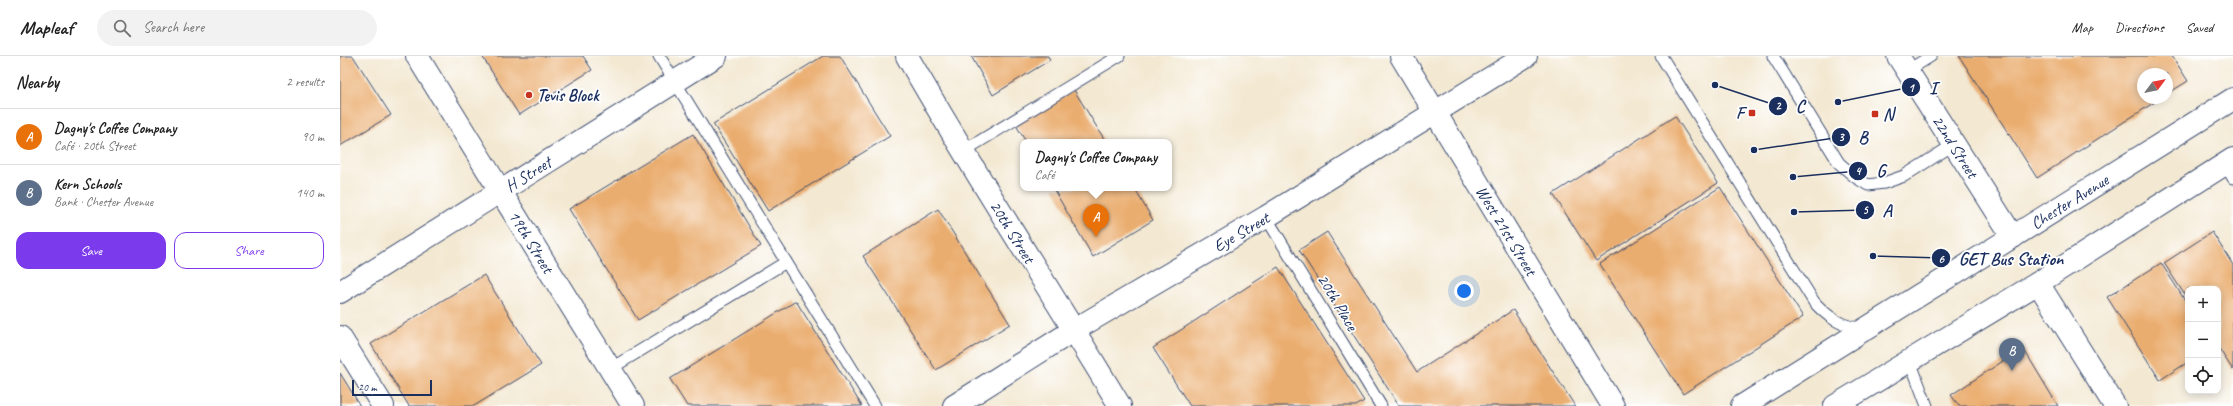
<!DOCTYPE html>
<meta charset="utf-8">
<style>
body{margin:0;font-family:Caveat,sans-serif;background:#f2f2f2;color:#222}
.controls{position:absolute;right:12px;bottom:12px;display:grid;overflow:hidden;border-radius:8px;box-shadow:0 2px 10px #0003}
.controls button{width:36px;height:36px;display:grid;place-items:center;padding:0;border:0;border-bottom:1px solid #e0e0e0;background:#fff;color:#222;font:20px sans-serif}
.compass{position:absolute;left:1797px;top:12px;width:36px;height:36px;border-radius:50%;background:#fff;box-shadow:0 2px 10px #0003;rotate:58deg}
.scale{position:absolute;left:12px;bottom:10px;width:80px;box-sizing:border-box;padding-left:4px;border:2px solid #1b2f5e;border-top:0;font-size:11px;line-height:14px;white-space:nowrap;color:#1b2f5e;-webkit-text-stroke:3px #fff;paint-order:stroke}
.you{position:absolute;left:1124px;top:235px;width:14px;height:14px;margin:-10px;border:3px solid #fff;border-radius:50%;background:#1a73e8;box-shadow:0 0 0 6px #1a73e833}
.badge{display:grid;place-items:center;width:26px;height:26px;border-radius:50%;background:#7c3aed;color:#fff;font-size:13px;font-weight:700}
.pin{position:absolute;translate:-50% -33px;filter:drop-shadow(0 1px 2px #0008)}
.pin::after{content:'';position:absolute;top:21px;width:14px;height:12px;background:inherit;clip-path:polygon(0 0,100% 0,50% 100%)}
.popup{position:absolute;left:680px;top:83px;width:152px;height:52px;box-sizing:border-box;display:grid;place-content:center;border-radius:8px;background:#fff;filter:drop-shadow(0 1px 3px #0005);font-size:13px;white-space:nowrap;color:#767676}
.popup b{font-size:15px;color:#222}
.popup::after{content:'';position:absolute;left:50%;top:100%;margin-left:-8px;border:8px solid transparent;border-top-color:#fff}
.list{margin:0;padding:0;list-style:none}
h2{display:flex;justify-content:space-between;align-items:center;height:52px;margin:0;padding:0 16px;font-size:17px}
h2 small{font-size:13px;font-weight:400;color:#767676}
.list li{display:grid;grid-template-columns:26px 1fr auto;gap:12px;align-items:center;box-sizing:border-box;height:56px;padding:0 16px;border-top:1px solid #e0e0e0}
.list b{display:block;font-size:15px;white-space:nowrap}
.list p{margin:0;font-size:13px;white-space:nowrap;color:#767676}
.list em{font-size:13px;font-style:normal;color:#767676}
.actions{display:flex;gap:8px;padding:12px 16px}
.actions a{flex:1;padding:9px 0;border:1px solid #7c3aed;border-radius:12px;text-align:center;font-size:14px;color:#7c3aed}
.actions .main{background:#7c3aed;color:#fff}
.icon{flex:none;width:22px;height:22px;fill:none;stroke:currentColor;stroke-width:2;stroke-linecap:round;stroke-linejoin:round}
.map{position:relative;flex:none;width:1893px;height:350px;overflow:hidden}
header{display:flex;align-items:center;gap:24px;box-sizing:border-box;height:56px;padding:0 20px;background:#fff;border-bottom:1px solid #e0e0e0}
header strong{font-size:19px}
nav{display:flex;gap:22px;margin-inline-start:auto;font-size:14px}
.search{width:280px;height:36px;background:#f2f2f2;display:flex;align-items:center;gap:10px;box-sizing:border-box;padding:0 14px;border-radius:22px;color:#767676;font-size:15px}
main{display:flex}
aside{flex:1;background:#fff}
.map>svg:first-child{display:block}
.building{fill:#eaad70}
.lines{fill:none;stroke-linecap:round;stroke-linejoin:round}
.lane-casing{stroke:#3b4b6f;stroke-width:13}
.street-casing{stroke:#3b4b6f;stroke-width:24}
.secondary-casing{stroke:#3b4b6f;stroke-width:24}
.lane{stroke:#fff;stroke-width:11}
.street{stroke:#fff;stroke-width:22}
.secondary{stroke:#fff;stroke-width:22}
.poi-dot{fill:#c8321e;stroke:#fff;stroke-width:1.5}
.labels{text-anchor:middle;stroke-width:3.5;stroke-linejoin:round;paint-order:stroke}
.poi-label{font-size:17px;font-weight:bold;fill:#1b2f5e;stroke:#fff;text-anchor:start}
.street-label{font-size:17px;fill:#1b2f5e;stroke:#fff}
.leader{fill:none;stroke:#1b2f5e;stroke-width:1.5}
.callout-dot{fill:#1b2f5e;stroke:#fff;stroke-width:1.5}
.mark-label{font-size:12px;text-anchor:middle;font-weight:bold;fill:#fff}
.callout-label{font-size:18px;text-anchor:middle;font-weight:bold;fill:#1b2f5e;stroke:#fff;stroke-width:3.5;stroke-linejoin:round;paint-order:stroke}
</style>
<header>
<strong>Mapleaf</strong>
<div class="search"><svg class="icon" aria-label="search" viewBox="0 0 24 24"><circle cx="10" cy="10" r="6"/><path d="M15 15l6 6"/></svg>Search here</div>
<nav><a>Map</a><a>Directions</a><a>Saved</a></nav>
</header>
<main>
<aside>
<h2>Nearby<small>2 results</small></h2>
<ul class="list">
<li><span class="badge" style="background:#e8710a">A</span><div><b>Dagny's Coffee Company</b><p>Café · 20th Street</p></div><em>90 m</em></li>
<li><span class="badge" style="background:#5c6f8a">B</span><div><b>Kern Schools</b><p>Bank · Chester Avenue</p></div><em>140 m</em></li>
</ul>
<div class="actions"><a class="main">Save</a><a>Share</a></div>
</aside>
<div class="map">
<svg width="1893" height="350" viewBox="0 0 1893 350">
<rect width="100%" height="100%" fill="#fff"/>
<filter id="ink" filterUnits="userSpaceOnUse"><feTurbulence type="fractalNoise" baseFrequency=".025" numOctaves="2"/><feDisplacementMap in="SourceGraphic" scale="8" xChannelSelector="R" yChannelSelector="G"/><feConvolveMatrix kernelMatrix="1 2 1 2 8 2 1 2 1" color-interpolation-filters="sRGB"/></filter>
<filter id="wash" filterUnits="userSpaceOnUse"><feTurbulence type="fractalNoise" baseFrequency=".012" numOctaves="4" result="noise"/><feDisplacementMap in="SourceGraphic" scale="16" xChannelSelector="R" yChannelSelector="G"/><feGaussianBlur stdDeviation="0.9" result="paint"/><feColorMatrix in="noise" values="0 0 0 0 0 0 0 0 0 0 0 0 0 0 0 0 0 1.4 0 .05"/><feComposite in="paint" operator="in"/></filter>
<g filter="url(#wash)">
<rect width="100%" height="100%" fill="#f3e8d1"/>
<g id="blocks">
<!-- building -->
<g class="building">
<path d="M0 0H13L51 59 0 90Z"/>
<path d="M142 0H243L252 14 179 59Z"/>
<path d="M483 0H500L550 80 428 155 373 68Z"/>
<path d="M631 0H708L710 4 653 39Z"/>
<path d="M1619 0H1832L1848 25 1827 38V18H1803V42H1821L1697 122Z"/>
<path d="M734 34 766 86H686L676 69Z"/>
<path d="M1335 60 1378 127 1256 205 1213 138Z"/>
<path d="M353 78 421 190 298 264 229 153Z"/>
<path d="M1380 131 1463 261 1343 338 1260 208Z"/>
<path d="M713 132H794L813 164 753 201Z"/>
<path d="M598 153 670 268 596 314 523 200Z"/>
<path d="M987 176 1077 316 1173 254 1235 350H1059L959 194Z"/>
<path d="M1872 176 1893 209V314L1878 291V233H1848V244L1824 207Z"/>
<path d="M1821 207 1848 249V306L1820 324 1767 241Z"/>
<path d="M938 211 1024 345 1016 350H850L813 292Z"/>
<path d="M144 219 201 309 134 350H69L31 288Z"/>
<path d="M456 245 522 350H347L330 323Z"/>
<path d="M1683 292 1718 350H1619L1611 339Z"/>
<path d="M0 317 16 343 20 350H0Z"/>
</g>
</g>
</g>
<g filter="url(#ink)">
<use href="#blocks" fill-opacity="0" stroke="#3b4b6f" stroke-width="1"/>
<g class="lines">
<!-- lane casing -->
<g class="lane-casing">
<g id="lane">
<path d="M319 0 535 350"/>
<path d="M1321 0 1474 246C1488 261 1501 271 1522 272"/>
<path d="M1433 0 1499 107 1515 121 1528 129 1544 127 1564 120 1613 89"/>
<path d="M1567 15 1591 0"/>
<path d="M622 96 779 0"/>
<path d="M1885 108 1893 122"/>
<path d="M926 161 1041 350"/>
<path d="M1570 305 1587 350"/>
<path d="M270 313 446 206"/>
</g>
</g>
<!-- street casing -->
<g class="street-casing">
<g id="street">
<path id="s1" d="M77 0 293 350"/>
<path id="s2" d="M567 0C635 119 710 233 780 350"/>
<path id="s3" d="M1558 0 1673 181"/>
<path d="M1698 227 1775 350"/>
<path d="M0 281 43 350"/>
<path id="s4" d="M614 350 734 274 926 161 1186 0"/>
</g>
</g>
<!-- secondary casing -->
<g class="secondary-casing">
<g id="secondary">
<path id="s5" d="M1061 0 1273 350"/>
<path id="s6" d="M0 236 376 0"/>
<path id="s7" d="M1402 350 1893 43"/>
<path d="M1495 350 1698 227 1893 103"/>
</g>
</g>
<!-- lane -->
<use href="#lane" class="lane"/>
<!-- street -->
<use href="#street" class="street"/>
<!-- secondary -->
<use href="#secondary" class="secondary"/>
</g>
</g>
<!-- markers -->
<g class="poi-dot">
<circle cx="189" cy="39" r="4"/>
<rect x="1408" y="53" width="8" height="8" rx="2"/>
<rect x="1531" y="54" width="8" height="8" rx="2"/>
</g>
<g class="labels">
<!-- poi labels -->
<g class="poi-label">
<text x="197" y="45">Tevis Block</text>
<text x="1404" y="63" text-anchor="end">F</text>
<text x="1543" y="64">N</text>
</g>
<!-- street labels -->
<g class="street-label">
<text dy="6" stroke="none"><textPath href="#s3" startOffset="107">22nd Street</textPath></text>
<text dy="6" stroke="none"><textPath href="#s6" startOffset="222">H Street</textPath></text>
<text dy="6" stroke="none"><textPath href="#s7" startOffset="386">Chester Avenue</textPath></text>
<text dy="6" stroke="none"><textPath href="#s5" startOffset="204">West 21st Street</textPath></text>
<text dy="6" stroke="none"><textPath href="#s4" startOffset="336">Eye Street</textPath></text>
<text dy="6" stroke="none"><textPath href="#s2" startOffset="205">20th Street</textPath></text>
<text dy="6" stroke="none"><textPath href="#s1" startOffset="218">19th Street</textPath></text>
<text transform="translate(998 246) rotate(59)" y="6">20th Place</text>
</g>
</g>
<!-- callouts -->
<path class="leader" d="M1498 46L1571 31M1375 29L1438 50M1414 94L1501 81M1453 121L1518 115M1454 156L1525 154M1533 200L1601 202"/>
<g class="callout-dot">
<circle cx="1498" cy="46" r="4"/>
<circle cx="1375" cy="29" r="4"/>
<circle cx="1414" cy="94" r="4"/>
<circle cx="1453" cy="121" r="4"/>
<circle cx="1454" cy="156" r="4"/>
<circle cx="1533" cy="200" r="4"/>
<circle cx="1571" cy="31" r="10"/>
<circle cx="1438" cy="50" r="10"/>
<circle cx="1501" cy="81" r="10"/>
<circle cx="1518" cy="115" r="10"/>
<circle cx="1525" cy="154" r="10"/>
<circle cx="1601" cy="202" r="10"/>
</g>
<g class="mark-label">
<text x="1571" y="36">1</text>
<text x="1438" y="54">2</text>
<text x="1501" y="85">3</text>
<text x="1518" y="119">4</text>
<text x="1525" y="158">5</text>
<text x="1601" y="207">6</text>
</g>
<g class="callout-label">
<text x="1593" y="38">I</text>
<text x="1460" y="56">C</text>
<text x="1523" y="87">B</text>
<text x="1541" y="121">G</text>
<text x="1547" y="160">A</text>
<text x="1671" y="209">GET Bus Station</text>
</g>
</svg>
<div class="controls">
<button>+</button>
<button>−</button>
<button><svg class="icon" aria-label="locate" viewBox="0 0 24 24"><circle cx="12" cy="12" r="6"/><path d="M12 2v4M12 18v4M2 12h4M18 12h4"/></svg></button>
</div>
<svg class="compass" viewBox="-18 -18 36 36"><path d="M0-13l5 13h-10z" fill="#e53935"/><path d="M0 13l5-13h-10z" fill="#767676"/></svg>
<div class="scale">20 m</div>
<div class="you"></div>
<div class="pin badge" style="left:756px;top:181px;background:#e8710a">A</div>
<div class="popup"><b>Dagny's Coffee Company</b>Café</div>
<div class="pin badge" style="left:1672px;top:315px;background:#5c6f8a">B</div>
</div>
</main>
